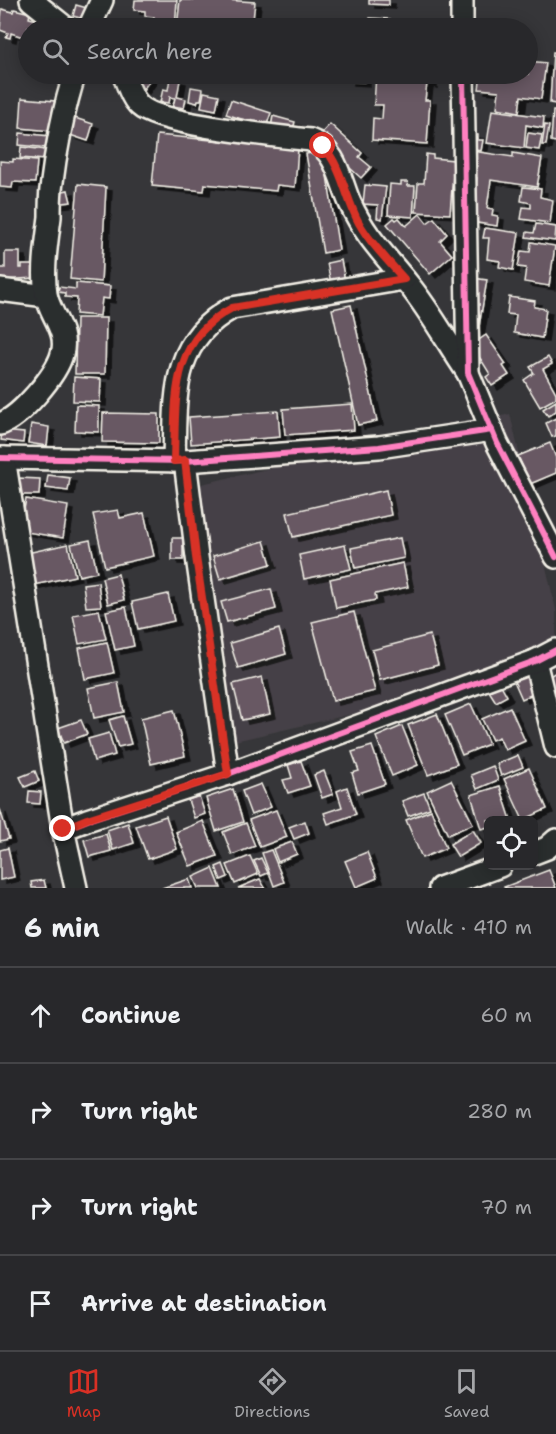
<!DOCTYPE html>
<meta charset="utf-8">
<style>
body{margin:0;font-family:"Shantell Sans",sans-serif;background:#343437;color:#f1f3f6}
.controls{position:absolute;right:18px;bottom:18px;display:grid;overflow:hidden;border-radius:9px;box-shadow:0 3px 15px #0003}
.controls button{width:54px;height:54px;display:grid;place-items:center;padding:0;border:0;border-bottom:2px solid #444447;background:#28282b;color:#f1f3f6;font:30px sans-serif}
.stop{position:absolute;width:18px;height:18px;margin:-14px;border:4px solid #d93025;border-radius:50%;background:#fff}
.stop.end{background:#d93025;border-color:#fff;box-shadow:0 2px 6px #0008}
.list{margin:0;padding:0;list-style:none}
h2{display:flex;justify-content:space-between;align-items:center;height:78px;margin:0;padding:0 24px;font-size:26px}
h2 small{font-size:20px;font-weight:400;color:#a5a6a9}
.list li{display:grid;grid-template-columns:39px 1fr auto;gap:18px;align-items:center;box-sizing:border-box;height:96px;padding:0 24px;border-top:2px solid #444447}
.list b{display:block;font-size:22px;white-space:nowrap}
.list em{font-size:20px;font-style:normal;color:#a5a6a9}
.icon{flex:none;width:33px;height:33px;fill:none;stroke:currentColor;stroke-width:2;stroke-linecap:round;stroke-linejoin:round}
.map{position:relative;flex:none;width:556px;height:888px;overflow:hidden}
.search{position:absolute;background:#28282b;box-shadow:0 3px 15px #0003;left:18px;right:18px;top:18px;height:66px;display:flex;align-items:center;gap:15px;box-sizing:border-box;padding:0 21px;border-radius:33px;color:#a5a6a9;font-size:22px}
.sheet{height:462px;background:#28282b}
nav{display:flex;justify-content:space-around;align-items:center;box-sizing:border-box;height:84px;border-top:2px solid #444447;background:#28282b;font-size:16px;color:#a5a6a9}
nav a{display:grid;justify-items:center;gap:3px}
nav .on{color:#d93025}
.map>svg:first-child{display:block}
.built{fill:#454046}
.building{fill:#685864;stroke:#f4f1e8;stroke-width:1.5;filter:url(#shadow)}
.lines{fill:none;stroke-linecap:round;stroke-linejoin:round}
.minor-casing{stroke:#f4f1e8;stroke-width:26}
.minor{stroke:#2a2d2e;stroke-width:21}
.cycleway-casing{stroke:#2a2d2e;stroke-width:10}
.cycleway{stroke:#ff80c0;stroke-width:6}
.route{stroke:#d93025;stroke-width:8}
</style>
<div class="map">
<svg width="556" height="888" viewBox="0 0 556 888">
<defs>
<filter id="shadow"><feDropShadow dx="6" dy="4" stdDeviation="0" flood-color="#0009"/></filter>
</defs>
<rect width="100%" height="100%" fill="#363639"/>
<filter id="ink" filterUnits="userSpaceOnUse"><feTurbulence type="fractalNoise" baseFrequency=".0167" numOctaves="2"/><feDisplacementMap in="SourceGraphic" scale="12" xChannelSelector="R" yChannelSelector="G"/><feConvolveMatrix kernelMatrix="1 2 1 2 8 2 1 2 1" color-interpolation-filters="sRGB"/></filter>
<g filter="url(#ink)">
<!-- built -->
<path class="built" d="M510 414 556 610V667L235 741 188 487Z"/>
<!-- building -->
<g class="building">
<path d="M135 0H177L175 28 154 27V17L145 16V11L134 10Z"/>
<path d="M180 0H226L255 2 252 28H177Z"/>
<path d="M369 0H389V5L369 4Z"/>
<path d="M76 5 87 8 84 19 73 16Z"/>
<path d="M2 9 13 12 14 9 30 13 29 18 52 24 51 28H28V42L22 40 23 37 11 33 10 38 6 37 8 33 0 30Z"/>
<path d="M370 18 390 19 389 28H369Z"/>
<path d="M553 52H556V104L550 103Z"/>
<path d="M528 61 546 63 541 99 521 96 519 112 497 108 499 91 479 89 481 74H528Z"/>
<path d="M132 74H154L143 90 135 85 140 77Z"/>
<path d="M343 74H364V82L348 81V78L343 77Z"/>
<path d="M376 74H427L431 75V84L427 83 425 100H430L427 144 372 140 373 118 382 119 383 105H374Z"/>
<path d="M170 78 180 80 177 97 186 99 184 108 173 106 175 98 170 97 169 103 160 102 163 89 168 90Z"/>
<path d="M191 87 203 89 201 100H198L197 103 189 101Z"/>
<path d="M204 92 219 95 216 110 201 107Z"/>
<path d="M22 98 55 101 52 131 20 128Z"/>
<path d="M231 100 271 113 266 127 226 114Z"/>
<path d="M492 110 544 117 543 128 526 125 524 148 487 143Z"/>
<path d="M553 111H556V142L551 141Z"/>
<path d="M273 116 295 122 292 132 271 127Z"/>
<path d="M75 118 93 124 88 141 70 135Z"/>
<path d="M330 124 362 153 359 157 371 167 361 178 317 138Z"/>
<path d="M545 125 549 126 546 145H542Z"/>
<path d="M20 133 50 136 49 148 19 145Z"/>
<path d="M528 133 542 135 539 150 526 148Z"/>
<path d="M471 134 478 135V140H483L481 151 469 149Z"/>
<path d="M157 135 298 148 295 187 277 185 276 191 205 184 204 191 152 186Z"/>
<path d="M21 147 47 150 46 160 20 158Z"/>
<path d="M323 151 339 250 323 253 306 154Z"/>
<path d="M472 151 513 157V153L542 158 537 187 491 180 487 208 493 209 492 215 498 216 497 226 471 222 477 178 468 177Z"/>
<path d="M426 154 433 155V158L454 160 450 214 416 212 418 183H424Z"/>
<path d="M13 159 37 161 35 183 13 182 12 188 0 187V161L13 162Z"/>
<path d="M401 182H408L407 186H415L413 217 388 215 390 184 401 185Z"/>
<path d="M78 184 106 187 101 282 70 279Z"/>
<path d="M365 185 386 187 382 219 377 218 378 205 363 204Z"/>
<path d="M523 187 541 189 540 197 553 200 550 223 521 219 523 207 531 208V203L521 201Z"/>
<path d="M68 190 71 202 55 204 53 193Z"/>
<path d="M420 214 427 223 434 218 447 234 440 241 452 255 430 274 387 224 394 218 396 220 399 218 406 226Z"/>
<path d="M536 224 556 227 555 241 526 237 527 232 534 233Z"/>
<path d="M485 228 519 233 513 270 499 267 500 261 487 259 489 238H483Z"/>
<path d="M531 242 555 246 549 286 524 282 526 268 518 267 521 251 530 252Z"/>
<path d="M5 252H20V268H22V265H36V278L0 280V268H5Z"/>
<path d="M341 260 346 286 332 289 327 263Z"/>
<path d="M466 277 487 280 477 338Z"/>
<path d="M76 283 110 286 109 299 102 298 100 316 76 314 77 298 65 297V293L58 292 59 287 76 289Z"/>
<path d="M509 297 535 301 534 307 546 309 542 338 514 333 516 315 507 314Z"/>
<path d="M351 305 377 421 358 425 332 309Z"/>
<path d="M76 318H106L105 374H75Z"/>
<path d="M486 335 506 364 503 366 509 375 492 386 486 377 490 374 472 345Z"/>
<path d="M548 357 552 364 543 369 556 393V398L540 407 524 380 534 373 530 367Z"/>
<path d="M74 377 101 379 100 402 73 401Z"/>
<path d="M556 401V411L548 416 543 409Z"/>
<path d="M352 404 354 430 285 435 283 409Z"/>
<path d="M76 405 99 406V432L75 431Z"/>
<path d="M278 411 280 437 191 444 189 417Z"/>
<path d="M103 413 159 414V443L102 442Z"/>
<path d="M556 418V436L552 437 546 423Z"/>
<path d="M31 424 49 427 47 446 28 443Z"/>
<path d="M2 431 24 433 23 443 1 440Z"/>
<path d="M550 443 556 458V473L530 484 518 456Z"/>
<path d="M48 475 70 478 68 491 46 488Z"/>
<path d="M18 478 40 479 39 495H18Z"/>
<path d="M386 490 391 515 293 537 287 513Z"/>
<path d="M26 499 68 506 63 538 20 531Z"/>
<path d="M118 510 120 518 144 513 154 556 105 567 93 514Z"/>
<rect x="172" y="538" width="11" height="22"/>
<path d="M400 538 404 558 355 568 351 548Z"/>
<path d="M90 540 97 572 79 576 71 544Z"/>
<path d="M264 541 271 564 220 579 213 556Z"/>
<path d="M68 544 75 576 34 585 27 553Z"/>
<path d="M345 545 351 569 304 579 299 555Z"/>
<path d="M403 563 408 587 375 594 376 600 336 608 330 579Z"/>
<path d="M118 574 124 600 108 604 102 578Z"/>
<path d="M98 582 101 606 86 607 83 584Z"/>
<path d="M271 589 276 609 227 622 221 602Z"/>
<path d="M168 594 174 621 138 629 132 602Z"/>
<path d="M126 607 134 646 115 650 106 611Z"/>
<path d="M99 610 106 639 79 644 73 615Z"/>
<path d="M354 612 375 691 333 701 312 622Z"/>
<path d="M279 629 286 654 238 668 230 643Z"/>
<path d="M430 635 438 665 380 680 372 650Z"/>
<path d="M107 642 114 673 85 679 79 648Z"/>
<path d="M556 672V700L543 681Z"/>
<path d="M526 675 535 693 522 699 514 681Z"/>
<path d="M262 677 270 714 242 720 233 684Z"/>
<path d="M118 682 124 712 94 718 88 688Z"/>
<path d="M501 685 507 696 496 702 489 691Z"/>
<path d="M471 704 489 744 462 755 445 715Z"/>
<path d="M510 707 525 741 505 750 499 737 492 740 482 719Z"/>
<path d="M174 710 185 756 151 764 141 718Z"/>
<path d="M437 714 457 764 428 775 408 725Z"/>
<path d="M123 716 131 744 118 747 109 720Z"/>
<path d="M81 720 87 734 64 743 58 728Z"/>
<path d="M402 726 418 765 392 776 376 737Z"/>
<path d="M109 733 115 755 94 761 88 739Z"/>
<path d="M372 746 385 784 358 793 352 773 359 771 352 752Z"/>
<path d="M518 755 523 767 501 776 497 764Z"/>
<path d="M301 761 310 786 288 793 283 780 292 778 288 765Z"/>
<path d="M493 766 498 780 477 789 471 775Z"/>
<path d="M529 768 547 809 523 820 504 779Z"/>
<path d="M35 771 39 781 25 787 20 777Z"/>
<path d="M324 771 333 794 322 798 314 775Z"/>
<path d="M451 780 473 824 448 835 427 791Z"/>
<path d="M261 784 271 807 251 815 242 791Z"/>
<path d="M500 786 511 820H488V827L481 829 471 795Z"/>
<path d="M347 787 356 814 328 824 324 813 342 807 337 791Z"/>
<path d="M233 789 243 822 216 831 206 798Z"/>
<path d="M29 791 41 792 40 804 28 803Z"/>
<path d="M424 793 430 808 408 816 402 801Z"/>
<path d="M199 796 205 814 194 818 188 800Z"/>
<path d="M0 809 9 839 0 841Z"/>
<path d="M276 810 287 837 260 847 249 820Z"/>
<path d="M431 810 446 848 422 858 406 820Z"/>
<path d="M166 816 177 849 148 859 136 826Z"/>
<path d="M203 821 217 856 190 866 176 832Z"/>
<path d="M305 821 309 833 294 839 289 827Z"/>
<path d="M128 823 134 843 113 850 107 830Z"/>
<path d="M246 823 255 846 232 855 223 832Z"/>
<path d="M473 830 481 843 458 857 450 844Z"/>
<path d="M106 834 111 851 89 857 84 840Z"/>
<path d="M292 842 297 854 278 862 273 849Z"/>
<path d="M8 848 14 877 0 880V850Z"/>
<path d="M271 850 284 882 274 886 262 853Z"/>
<path d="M367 852 377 878 356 887 345 861Z"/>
<path d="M250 856 258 874 235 884 227 865Z"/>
<path d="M261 858 268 873 261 876 254 861Z"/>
<path d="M223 864 228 877 221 880 216 867Z"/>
<path d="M213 868 221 888H198L193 877Z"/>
<path d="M549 870 556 888H505L504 887Z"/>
<path d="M189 879 192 888H162Z"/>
<path d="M260 879 265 888H238Z"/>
<path d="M44 880 46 888H32L31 882Z"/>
</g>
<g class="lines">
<!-- minor casing -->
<g class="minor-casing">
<g id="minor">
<path d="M31 0 66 28"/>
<path d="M462 0V28"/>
<path d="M89 28 102 0"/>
<path d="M123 74C128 84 131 98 140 106 160 125 278 136 310 140 337 149 340 181 350 203 366 238 386 256 409 285 431 312 448 344 468 373"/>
<path d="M463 74 468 373 497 443 556 557"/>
<path d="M0 290 46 296"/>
<path d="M0 424C20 418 57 374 62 354 69 331 49 314 46 294 42 270 47 241 50 217 50 208 50 198 51 189 55 155 64 105 75 74"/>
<path d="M0 458 185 461 379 447 492 430"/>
<path d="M4 458 63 829 76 888"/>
<path d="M174 461C176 399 169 342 232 308L404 279"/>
<path d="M185 461 197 557 228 774"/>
<path d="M535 661 556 747"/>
<path d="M63 829 87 820 228 774 535 661 556 650"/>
<path d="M534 853 547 848 556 840"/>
<path d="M440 888 500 866"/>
</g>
</g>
<!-- minor -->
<use href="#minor" class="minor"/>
<!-- cycleway casing -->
<g class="cycleway-casing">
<g id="cycleway">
<path d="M463 74 468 373 497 443 556 557"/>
<path d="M0 458 185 461 379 447 492 430"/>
<path d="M63 829 87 820 228 774 535 661 556 650"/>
</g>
</g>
<!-- cycleway -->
<use href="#cycleway" class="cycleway"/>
</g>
</g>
<g class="lines" filter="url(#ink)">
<!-- route -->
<path class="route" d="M63 829 87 819 228 774 196 557 185 460 174 461C176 399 169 341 232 308L404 279C389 262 370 243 359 223 346 199 342 167 323 146"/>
</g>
</svg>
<div class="controls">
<button><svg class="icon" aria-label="locate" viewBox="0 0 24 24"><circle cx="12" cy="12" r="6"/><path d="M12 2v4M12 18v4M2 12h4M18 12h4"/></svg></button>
</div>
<div class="stop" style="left:323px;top:146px"></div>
<div class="stop end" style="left:63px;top:829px"></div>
<div class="search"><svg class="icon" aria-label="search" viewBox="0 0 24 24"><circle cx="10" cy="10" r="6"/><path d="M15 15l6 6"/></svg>Search here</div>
</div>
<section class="sheet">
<h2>6 min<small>Walk · 410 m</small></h2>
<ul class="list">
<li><svg class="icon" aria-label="ahead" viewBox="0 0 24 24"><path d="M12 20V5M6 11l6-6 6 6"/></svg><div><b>Continue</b></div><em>60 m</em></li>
<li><svg class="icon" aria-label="right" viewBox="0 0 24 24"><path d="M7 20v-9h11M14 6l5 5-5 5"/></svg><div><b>Turn right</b></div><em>280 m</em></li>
<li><svg class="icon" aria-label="right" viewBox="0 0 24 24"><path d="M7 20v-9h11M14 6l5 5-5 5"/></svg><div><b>Turn right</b></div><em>70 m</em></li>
<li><svg class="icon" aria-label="arrive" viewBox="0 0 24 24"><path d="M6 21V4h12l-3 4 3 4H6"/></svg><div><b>Arrive at destination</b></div></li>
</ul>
</section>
<nav>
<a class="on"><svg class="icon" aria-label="map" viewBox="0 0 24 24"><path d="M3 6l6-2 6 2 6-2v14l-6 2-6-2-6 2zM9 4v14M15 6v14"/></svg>Map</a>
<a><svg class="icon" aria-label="directions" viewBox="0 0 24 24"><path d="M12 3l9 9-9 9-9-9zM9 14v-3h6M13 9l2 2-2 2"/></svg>Directions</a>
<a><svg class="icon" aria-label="saved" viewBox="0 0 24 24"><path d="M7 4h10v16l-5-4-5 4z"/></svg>Saved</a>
</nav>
